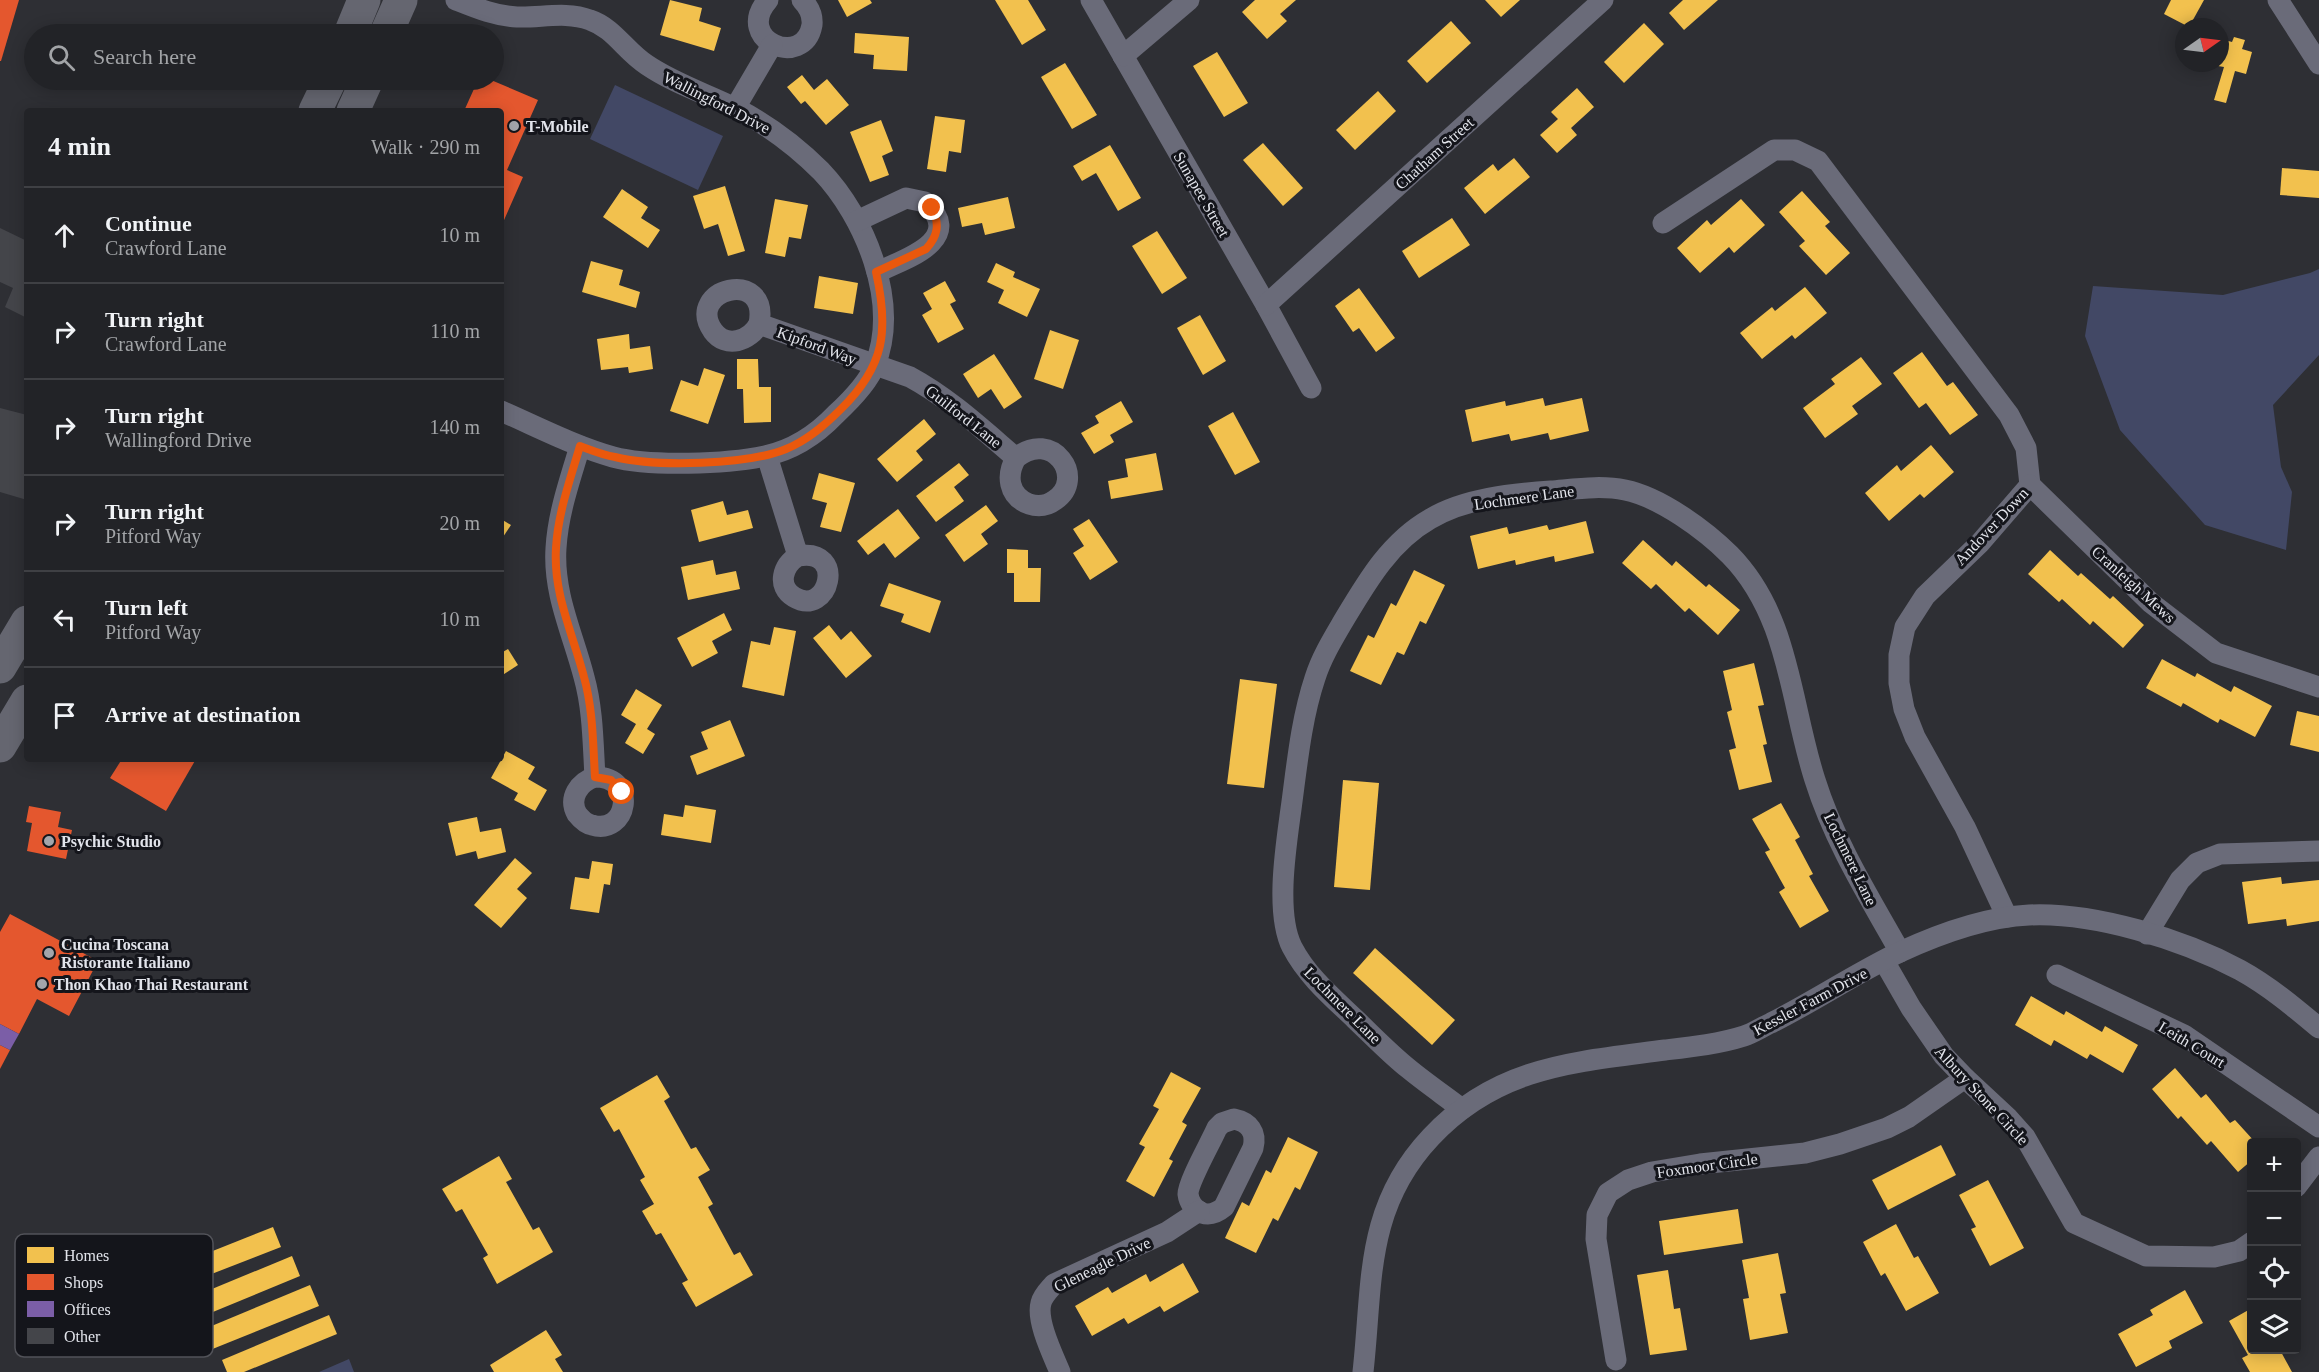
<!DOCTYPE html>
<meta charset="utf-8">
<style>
body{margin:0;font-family:Georgia,serif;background:#2a2b2f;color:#f1f3f6}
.controls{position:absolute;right:18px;bottom:18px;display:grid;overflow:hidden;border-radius:6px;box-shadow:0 3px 15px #0003}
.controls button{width:54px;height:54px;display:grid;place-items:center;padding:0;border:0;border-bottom:2px solid #3f4044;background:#222327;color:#f1f3f6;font:30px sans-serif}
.compass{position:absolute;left:2175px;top:18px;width:54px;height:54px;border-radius:50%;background:#222327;box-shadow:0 3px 15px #0003;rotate:76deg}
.stop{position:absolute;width:18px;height:18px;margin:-14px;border:4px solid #ea580c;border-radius:50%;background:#fff}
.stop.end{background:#ea580c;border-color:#fff;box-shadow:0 2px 6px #0008}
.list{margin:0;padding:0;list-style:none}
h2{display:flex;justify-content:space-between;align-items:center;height:78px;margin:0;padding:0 24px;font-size:26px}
h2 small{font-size:20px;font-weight:400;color:#a2a4a7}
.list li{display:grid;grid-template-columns:39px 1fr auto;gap:18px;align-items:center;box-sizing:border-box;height:96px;padding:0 24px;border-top:2px solid #3f4044}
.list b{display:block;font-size:22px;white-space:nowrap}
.list p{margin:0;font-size:20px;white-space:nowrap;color:#a2a4a7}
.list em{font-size:20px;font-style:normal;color:#a2a4a7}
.icon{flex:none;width:33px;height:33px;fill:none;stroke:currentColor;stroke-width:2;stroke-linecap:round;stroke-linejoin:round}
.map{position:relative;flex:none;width:2319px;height:1372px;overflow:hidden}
.search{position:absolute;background:#222327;box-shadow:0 3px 15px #0003;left:24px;top:24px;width:480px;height:66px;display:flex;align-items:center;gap:15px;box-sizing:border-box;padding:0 21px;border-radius:33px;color:#a2a4a7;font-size:22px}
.panel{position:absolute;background:#222327;box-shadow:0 3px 15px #0003;left:24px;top:108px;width:480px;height:654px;border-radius:6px}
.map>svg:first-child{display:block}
.green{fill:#424865}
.homes{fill:#f2c14e}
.shops{fill:#e4572e}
.offices{fill:#7b5ea7}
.building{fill:#44454a}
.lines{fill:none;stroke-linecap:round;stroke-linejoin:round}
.street{stroke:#6a6b79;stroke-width:21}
.highway{stroke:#656670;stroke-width:33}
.route{stroke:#ea580c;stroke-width:8}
.poi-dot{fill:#a3a5ab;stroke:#14151b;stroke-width:2}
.labels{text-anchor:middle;stroke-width:6;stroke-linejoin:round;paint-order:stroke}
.street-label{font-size:16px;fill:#e2e4eb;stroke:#14151b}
.poi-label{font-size:16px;font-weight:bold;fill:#e2e4eb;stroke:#14151b;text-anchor:start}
.key{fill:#14151b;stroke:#525359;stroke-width:1.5}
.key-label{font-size:16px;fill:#e2e4eb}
</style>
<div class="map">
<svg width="2319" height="1372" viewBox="0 0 2319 1372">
<rect width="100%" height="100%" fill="#2e2f34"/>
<!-- green -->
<g class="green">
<path d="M615 85 723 136 698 190 590 139Z"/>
<path d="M2319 269V355L2273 405 2281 467 2292 492 2286 550 2205 525 2120 430 2085 336 2093 286 2223 295 2310 273Z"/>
<path d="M349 1359 354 1372H319Z"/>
</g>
<!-- homes -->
<g class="homes">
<path d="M670 0 702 8 699 21 721 28 714 51 660 35Z"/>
<path d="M838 0H870L872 3 847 17Z"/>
<path d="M995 0H1028L1046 30 1022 45Z"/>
<path d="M1255 0H1296L1280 14 1287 21 1267 39 1242 12Z"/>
<path d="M1485 0H1520L1501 17Z"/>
<path d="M1683 0H1718L1684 30 1669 13Z"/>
<path d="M2171 0H2204L2189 27 2164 14Z"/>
<path d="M1451 21 1471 43 1427 83 1407 61Z"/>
<path d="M1644 23 1664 44 1624 83 1604 62Z"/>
<path d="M855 33 909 37 907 71 873 69 874 55 854 53Z"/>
<path d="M2234 37 2245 40 2242 49 2252 52 2246 74 2235 71 2226 103 2214 100 2224 67 2218 66 2225 40 2232 42Z"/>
<path d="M1217 52 1248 103 1224 117 1193 66Z"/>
<path d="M1065 63 1097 115 1072 129 1041 77Z"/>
<path d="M802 75 814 90 827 79 849 105 826 125 805 101 801 104 787 87Z"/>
<path d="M1577 88 1594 107 1571 128 1577 135 1557 153 1540 135 1558 119 1551 112Z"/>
<path d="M1378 91 1396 111 1355 150 1336 130Z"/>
<path d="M935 116 965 120 961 153 949 151 946 172 927 169Z"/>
<path d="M881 120 893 151 882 156 889 175 870 182 850 132Z"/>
<path d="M1263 143 1303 188 1283 206 1243 160Z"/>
<path d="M1110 145 1141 198 1118 211 1096 173 1082 181 1073 166Z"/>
<path d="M1514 158 1530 177 1485 214 1464 188 1493 164 1498 171Z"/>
<path d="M2282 168 2319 171V198L2280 195Z"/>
<path d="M725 186 745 251 728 256 718 224 704 229 693 196Z"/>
<path d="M622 189 648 207 641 218 660 230 648 248 603 217Z"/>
<path d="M1802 191 1830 222 1825 226 1850 253 1826 275 1799 246 1805 241 1779 212Z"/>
<path d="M1008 197 1015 228 985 235 982 223 962 227 958 208Z"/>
<path d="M775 199 808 205 801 239 789 237 785 257 765 253Z"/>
<path d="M1741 199 1765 225 1734 253 1729 247 1700 273 1677 248 1707 220 1711 225Z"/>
<path d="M1452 218 1470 245 1419 278 1402 251Z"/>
<path d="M1157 231 1187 278 1162 294 1132 246Z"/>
<path d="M591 261 623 270 619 285 640 292 636 308 582 292Z"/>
<path d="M996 263 1015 272 1013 277 1040 289 1027 317 998 303 1004 290 987 282Z"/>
<path d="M819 276 858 283 853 314 814 308Z"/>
<path d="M945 281 956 301 950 304 964 329 938 343 922 315 932 309 923 293Z"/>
<path d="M1805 287 1827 313 1795 339 1792 335 1762 359 1740 333 1772 307 1775 311Z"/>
<path d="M1359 288 1395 338 1376 352 1359 328 1353 332 1335 306Z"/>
<path d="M1200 315 1226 361 1203 375 1177 328Z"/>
<path d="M1050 330 1079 340 1063 389 1034 379Z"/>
<path d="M629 334 630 349 650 346 653 369 629 373 628 367 601 370 597 339Z"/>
<path d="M1922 352 1947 386 1953 382 1978 415 1950 435 1926 403 1919 408 1893 373Z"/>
<path d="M994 354 1022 397 1004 409 991 389 978 398 963 374Z"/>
<path d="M1861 357 1882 384 1852 406 1858 414 1825 438 1803 408 1835 384 1831 379Z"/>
<path d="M737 359H758L759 387H771V422L744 423 743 389H737Z"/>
<path d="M704 368 725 375 708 424 670 411 681 380 698 386Z"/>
<path d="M1543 398 1545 406 1582 398 1589 431 1550 440 1548 433 1511 441 1509 434 1472 442 1465 410 1505 401 1506 406Z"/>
<path d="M1121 401 1133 422 1110 435 1114 442 1094 454 1081 433 1099 423 1095 416Z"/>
<path d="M1233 412 1260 462 1235 475 1208 426Z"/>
<path d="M924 419 936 434 916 451 923 460 897 482 877 459Z"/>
<path d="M1931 445 1954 472 1924 498 1920 494 1889 521 1865 493 1897 465 1901 471Z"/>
<path d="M1156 453 1163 490 1111 499 1108 481 1128 477 1125 459Z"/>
<path d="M959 463 969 475 954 487 964 501 936 522 916 496Z"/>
<path d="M819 473 855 483 841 532 820 527 827 503 812 499Z"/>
<path d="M723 501 727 515 748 510 753 528 699 542 691 510Z"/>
<path d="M986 505 998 521 981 534 988 544 964 562 945 535Z"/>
<path d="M898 509 920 538 895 558 884 543 868 555 857 541Z"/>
<path d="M501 519 511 525 501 540Z"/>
<path d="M1089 519 1118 562 1090 580 1073 553 1084 546 1073 529Z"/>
<path d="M1586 521 1594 553 1555 562 1554 556 1516 565 1515 560 1478 569 1470 536 1507 527 1509 534 1547 525 1549 530Z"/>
<path d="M1643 540 1672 566 1676 561 1706 587 1709 584 1740 610 1718 635 1689 608 1685 612 1656 584 1651 589 1622 563Z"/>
<path d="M1007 549 1028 550V568H1041L1040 602H1014V573H1007Z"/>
<path d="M2050 550 2078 576 2081 573 2110 599 2113 596 2144 625 2123 648 2093 621 2090 625 2062 599 2059 602 2028 574Z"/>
<path d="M713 560 716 575 736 571 740 589 688 600 681 567Z"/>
<path d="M1414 570 1445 585 1426 624 1420 621 1404 655 1397 652 1381 685 1350 671 1368 635 1374 638 1391 603 1396 606Z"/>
<path d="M889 583 941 601 930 633 901 622 904 614 880 606Z"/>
<path d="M724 613 732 630 712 641 718 653 692 667 677 638Z"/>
<path d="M829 625 841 640 851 631 872 656 846 678 813 638Z"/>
<path d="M774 627 796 631 784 696 742 687 751 641 770 645Z"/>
<path d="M508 649 518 665 501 676V653Z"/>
<path d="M2162 659 2195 677 2197 673 2231 692 2234 686 2272 706 2255 737 2220 719 2218 723 2183 703 2181 707 2146 688Z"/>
<path d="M1754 663 1764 705 1758 706 1767 744 1763 745 1772 782 1739 790 1729 750 1736 748 1727 712 1732 710 1723 671Z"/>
<path d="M1240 679 1277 684 1264 788 1227 784Z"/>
<path d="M636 689 662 705 647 729 655 734 643 754 625 743 636 724 621 715Z"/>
<path d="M2297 711 2319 716V752L2290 745Z"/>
<path d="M730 720 745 756 697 775 690 756 708 749 701 732Z"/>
<path d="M506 751 535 767 528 779 547 790 535 811 514 800 518 793 491 778Z"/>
<path d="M1343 780 1379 783 1370 890 1334 887Z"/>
<path d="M1781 803 1800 837 1795 840 1813 874 1809 876 1829 911 1800 928 1779 892 1785 888 1765 852 1770 850 1752 819Z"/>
<path d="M685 805 716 810 711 843 661 835 664 814 683 817Z"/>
<path d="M477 817 480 832 501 828 506 852 478 859 476 851 456 856 448 823Z"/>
<path d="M515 858 532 873 517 889 527 898 501 928 474 905Z"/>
<path d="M592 861 613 864 610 885 604 884 599 913 570 909 575 877 589 879Z"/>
<path d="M2281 877 2282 884 2319 880V921L2287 926 2286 919 2248 924 2242 882Z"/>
<path d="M1375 948 1455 1020 1432 1045 1353 973Z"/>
<path d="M2031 996 2064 1015 2066 1011 2102 1032 2105 1026 2138 1045 2123 1073 2090 1054 2087 1059 2054 1040 2051 1046 2015 1025Z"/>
<path d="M2175 1068 2201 1098 2206 1094 2230 1123 2235 1120 2255 1142H2252V1160L2238 1172 2211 1141 2207 1145 2181 1116 2178 1119 2152 1089Z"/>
<path d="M1171 1072 1201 1088 1182 1122 1187 1125 1169 1159 1173 1161 1154 1197 1126 1181 1145 1147 1139 1144 1159 1109 1153 1106Z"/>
<path d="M657 1075 670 1097 664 1101 691 1149 696 1147 710 1170 698 1177 713 1204 708 1207 734 1255 740 1252 753 1275 696 1307 682 1283 688 1280 661 1233 656 1235 642 1211 654 1204 640 1180 645 1177 619 1129 614 1132 600 1108Z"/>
<path d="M1288 1137 1318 1152 1300 1190 1295 1187 1278 1221 1273 1218 1256 1253 1225 1238 1242 1202 1249 1206 1266 1170 1271 1173Z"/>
<path d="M1941 1145 1956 1175 1888 1210 1872 1180Z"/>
<path d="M499 1156 512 1179 506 1182 533 1230 539 1227 553 1252 497 1284 483 1258 488 1255 462 1209 456 1212 442 1189Z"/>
<path d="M1988 1180 2024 1248 1990 1266 1971 1229 1976 1227 1959 1195Z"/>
<path d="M1738 1209 1743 1243 1664 1255 1659 1221Z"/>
<path d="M1896 1224 1914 1258 1918 1256 1939 1293 1906 1311 1885 1273 1881 1276 1863 1242Z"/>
<path d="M273 1227 281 1247 173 1289 165 1270Z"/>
<path d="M1778 1253 1786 1293 1780 1294 1788 1333 1750 1340 1743 1299 1749 1298 1742 1260Z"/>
<path d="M292 1256 300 1276 191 1321 183 1301Z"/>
<path d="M1183 1263 1199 1292 1164 1312 1160 1306 1128 1324 1124 1318 1092 1336 1075 1306 1108 1287 1112 1293 1146 1274 1150 1282Z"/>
<path d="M1668 1270 1674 1309 1680 1308 1687 1350 1650 1355 1637 1275Z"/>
<path d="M310 1285 319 1306 210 1350 202 1330Z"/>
<path d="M2185 1290 2203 1323 2169 1341 2172 1348 2136 1367 2118 1334 2153 1315 2150 1310Z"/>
<path d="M2252 1308V1350H2280L2292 1372H2250L2242 1358 2248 1355 2229 1321Z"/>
<path d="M329 1315 337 1334 244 1372H227L222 1360Z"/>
<path d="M546 1330 562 1355 555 1359 563 1372H494L490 1365Z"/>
</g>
<!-- shops -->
<g class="shops">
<path d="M0 0H19L1 61H0Z"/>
<path d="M478 80H491L538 100 507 170 523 177 501 227V111H464Z"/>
<path d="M122 759H196L166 811 110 778Z"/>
<path d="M29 806 61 812 58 827 72 830 66 859 27 851 32 823 26 822Z"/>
<path d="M10 914 98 961 69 1016 37 999 19 1034 0 1024V932Z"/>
<path d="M0 1045 10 1050 0 1069Z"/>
</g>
<!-- offices -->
<path class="offices" d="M0 1024 19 1034 10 1050 0 1045Z"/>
<!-- building -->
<g class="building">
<path d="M0 228 27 241V318L5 307 13 288 0 282Z"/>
<path d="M0 408 27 415V500L0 492Z"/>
</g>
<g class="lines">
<!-- street -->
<g class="street">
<path d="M456 0C476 8 495 16 517 17 541 18 566 11 590 20 614 28 626 52 647 65 675 84 707 94 737 109 768 125 796 146 821 171 865 217 900 302 875 365 868 383 850 401 836 414 817 434 793 450 765 456 727 464 650 467 613 457 574 446 538 427 501 411"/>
<path d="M768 0C733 40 804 70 812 25 813 15 809 7 802 0"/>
<path d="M1091 0 1266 305 1311 388"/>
<path d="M2278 0 2319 64"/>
<path d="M1123 56 1189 0"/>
<path d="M735 108 772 45"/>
<path d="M857 221 906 198 925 202C967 240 903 260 877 272"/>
<path d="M1663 223 1774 150H1795L1818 161 2009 415 2026 448 2030 485 1980 543 1925 596 1905 627 1899 655V683L1904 709 1915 737 1965 827 2007 917"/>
<path d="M1266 305 1603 0"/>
<path d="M759 324C750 341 726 349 713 331 684 289 770 267 759 324L910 377C949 398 982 429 1016 458 1006 475 1008 496 1029 504 1038 507 1047 506 1055 500 1087 478 1052 428 1016 458"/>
<path d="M580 446C570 480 558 513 556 548 553 594 573 634 584 677 593 709 593 744 595 777 579 782 568 798 577 814 581 819 586 824 592 825 627 836 639 777 595 777"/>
<path d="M767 456 798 556C847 547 829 618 794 597 776 586 783 565 798 556"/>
<path d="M2030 485 2151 603 2216 653 2319 687"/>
<path d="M2147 934 2180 880 2197 863 2220 854 2319 851"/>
<path d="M1884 961 1911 1008 1944 1056 1965 1078 2008 1118 2025 1137 2074 1223 2146 1256 2214 1257 2239 1251 2252 1242"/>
<path d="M2057 975 2184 1035 2319 1127"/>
<path d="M1462 1109C1445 1096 1426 1083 1409 1069 1390 1054 1373 1036 1355 1019 1332 997 1307 976 1292 947 1275 913 1286 846 1291 809 1297 765 1301 720 1315 678 1321 659 1331 642 1341 625 1365 585 1388 543 1430 519 1465 498 1511 494 1551 491 1575 489 1601 485 1625 490 1660 497 1705 530 1730 555 1790 616 1790 703 1815 780 1834 841 1869 897 1900 952"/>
<path d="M1234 1119C1249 1122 1257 1132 1253 1148L1224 1207C1218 1212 1211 1216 1202 1213 1195 1210 1189 1203 1188 1194 1188 1182 1211 1142 1217 1128L1222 1123Z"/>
<path d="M2296 1187 2319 1157"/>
<path d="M1616 1360 1596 1239 1597 1215 1608 1193 1628 1180 1652 1172 1700 1164 1805 1153 1840 1144 1887 1128 1909 1117 1965 1078"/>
<path d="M1060 1372C1053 1355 1036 1321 1041 1303 1043 1295 1049 1290 1054 1284L1167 1232 1199 1211"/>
<path d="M1363 1372C1373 1283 1364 1208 1431 1137 1497 1066 1575 1062 1665 1050 1691 1047 1719 1044 1744 1036 1753 1033 1762 1027 1771 1023 1815 1001 1856 973 1900 952 1939 934 1985 917 2029 915 2094 912 2182 939 2240 970 2269 986 2294 1007 2319 1028"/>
</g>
<!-- highway -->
<g class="highway">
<path d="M350 34 364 0"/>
<path d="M386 34 401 0"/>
<path d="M315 111 330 80"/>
<path d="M353 111 367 80"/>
<path d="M0 667 27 622"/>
<path d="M0 746 27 701"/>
</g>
</g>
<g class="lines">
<!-- route -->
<path class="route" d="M622 792 611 780 595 777C593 744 593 709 584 677 573 634 553 594 556 548 558 513 570 480 580 446 591 450 603 455 615 457 656 467 747 465 786 449 808 440 825 425 841 409 885 366 889 330 876 272L926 249C938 236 940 224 932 208"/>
</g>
<!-- markers -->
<g class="poi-dot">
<circle cx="514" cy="126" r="6"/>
<circle cx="49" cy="841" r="6"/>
<circle cx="49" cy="953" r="6"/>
<circle cx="42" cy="984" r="6"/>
</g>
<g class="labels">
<!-- street labels -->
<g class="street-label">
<text transform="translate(717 102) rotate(27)" y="6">Wallingford Drive</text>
<text transform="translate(1434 153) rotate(-42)" y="6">Chatham Street</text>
<text transform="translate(1202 194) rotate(60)" y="6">Sunapee Street</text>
<text transform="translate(817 345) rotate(20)" y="6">Kipford Way</text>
<text transform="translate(964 416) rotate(38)" y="6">Guilford Lane</text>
<text transform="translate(1524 497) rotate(-8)" y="6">Lochmere Lane</text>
<text transform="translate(1991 526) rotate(-47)" y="6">Andover Down</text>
<text transform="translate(2134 584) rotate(42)" y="6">Cranleigh Mews</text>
<text transform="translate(1851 859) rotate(64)" y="6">Lochmere Lane</text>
<text transform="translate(1810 1001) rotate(-28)" y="6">Kessler Farm Drive</text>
<text transform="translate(1343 1005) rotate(45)" y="6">Lochmere Lane</text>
<text transform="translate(2192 1044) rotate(31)" y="6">Leith Court</text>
<text transform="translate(1982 1095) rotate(47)" y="6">Albury Stone Circle</text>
<text transform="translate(1707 1165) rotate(-8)" y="6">Foxmoor Circle</text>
<text transform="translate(1102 1264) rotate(-26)" y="6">Gleneagle Drive</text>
</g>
<!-- poi labels -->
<g class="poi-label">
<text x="526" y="132">T-Mobile</text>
<text x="61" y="847">Psychic Studio</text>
<text x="61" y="950">Cucina Toscana<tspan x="61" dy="18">Ristorante Italiano</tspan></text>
<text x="54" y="990">Thon Khao Thai Restaurant</text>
</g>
</g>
<!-- legend -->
<rect x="15" y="1234" width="198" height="123" rx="9" class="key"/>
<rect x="27" y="1247" width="27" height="16" fill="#f2c14e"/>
<rect x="27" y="1274" width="27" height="16" fill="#e4572e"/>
<rect x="27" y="1301" width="27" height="16" fill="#7b5ea7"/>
<rect x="27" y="1328" width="27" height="16" fill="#44454a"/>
<g class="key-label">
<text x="64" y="1261">Homes</text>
<text x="64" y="1288">Shops</text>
<text x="64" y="1315">Offices</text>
<text x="64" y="1342">Other</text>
</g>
</svg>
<div class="controls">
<button>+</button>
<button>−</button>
<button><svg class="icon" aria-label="locate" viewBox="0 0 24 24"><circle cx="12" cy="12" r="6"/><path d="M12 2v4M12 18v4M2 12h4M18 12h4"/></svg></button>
<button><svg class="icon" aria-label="layers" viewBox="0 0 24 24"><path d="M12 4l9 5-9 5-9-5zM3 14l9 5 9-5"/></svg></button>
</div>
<svg class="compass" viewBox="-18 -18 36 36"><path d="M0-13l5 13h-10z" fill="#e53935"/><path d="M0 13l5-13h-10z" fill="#a2a4a7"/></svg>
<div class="stop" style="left:622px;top:792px"></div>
<div class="stop end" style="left:932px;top:208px"></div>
<div class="search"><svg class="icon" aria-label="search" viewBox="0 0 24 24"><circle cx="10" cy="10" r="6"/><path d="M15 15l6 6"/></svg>Search here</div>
<section class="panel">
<h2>4 min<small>Walk · 290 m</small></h2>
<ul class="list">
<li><svg class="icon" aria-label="ahead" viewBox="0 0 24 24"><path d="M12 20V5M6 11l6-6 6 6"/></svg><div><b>Continue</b><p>Crawford Lane</p></div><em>10 m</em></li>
<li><svg class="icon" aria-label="right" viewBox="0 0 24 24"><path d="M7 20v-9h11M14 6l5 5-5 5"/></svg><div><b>Turn right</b><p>Crawford Lane</p></div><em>110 m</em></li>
<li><svg class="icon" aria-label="right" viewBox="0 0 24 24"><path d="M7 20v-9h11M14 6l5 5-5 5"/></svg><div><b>Turn right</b><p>Wallingford Drive</p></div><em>140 m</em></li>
<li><svg class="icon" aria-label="right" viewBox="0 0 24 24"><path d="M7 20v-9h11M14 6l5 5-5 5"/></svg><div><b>Turn right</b><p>Pitford Way</p></div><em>20 m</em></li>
<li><svg class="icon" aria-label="left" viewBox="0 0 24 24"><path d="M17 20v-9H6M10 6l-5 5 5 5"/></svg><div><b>Turn left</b><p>Pitford Way</p></div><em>10 m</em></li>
<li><svg class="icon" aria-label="arrive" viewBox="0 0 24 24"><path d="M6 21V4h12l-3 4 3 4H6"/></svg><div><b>Arrive at destination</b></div></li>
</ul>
</section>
</div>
